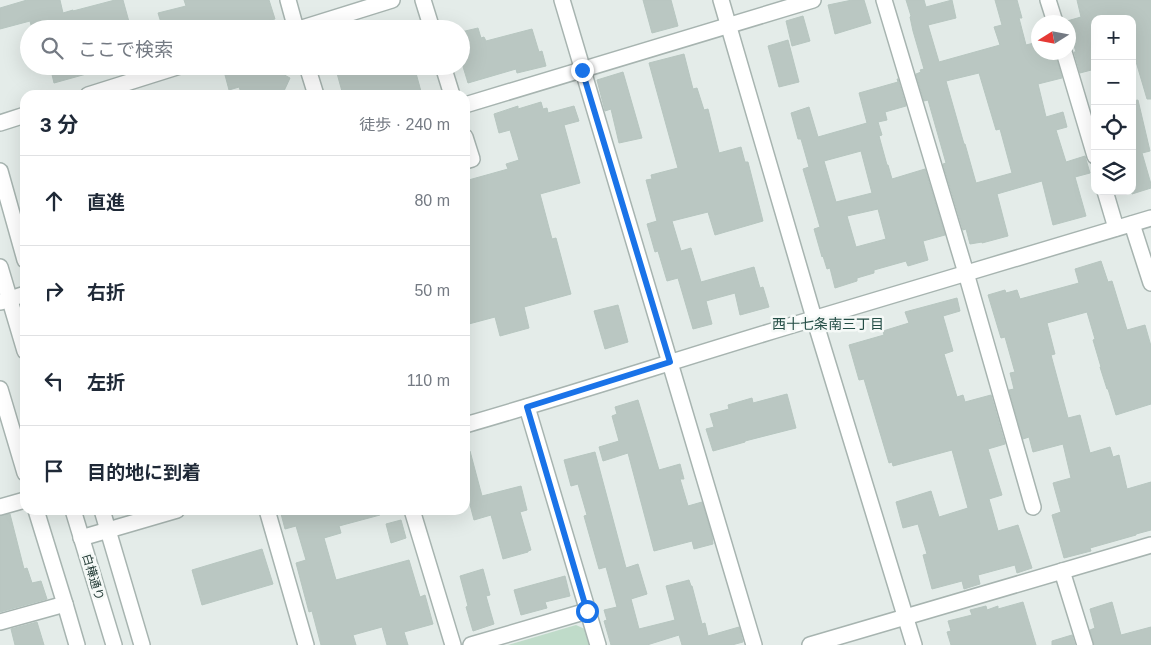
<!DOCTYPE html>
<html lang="ja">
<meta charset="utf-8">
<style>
body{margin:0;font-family:Arial,"Noto Sans JP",sans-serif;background:#f6f6f7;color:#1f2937}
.controls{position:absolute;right:15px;top:15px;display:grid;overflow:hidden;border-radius:10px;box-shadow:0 5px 20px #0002}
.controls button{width:45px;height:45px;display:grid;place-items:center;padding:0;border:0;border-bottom:1px solid #e0e1e3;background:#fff;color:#1f2937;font:25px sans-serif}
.compass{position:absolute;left:1031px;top:15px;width:45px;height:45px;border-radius:50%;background:#fff;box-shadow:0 5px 20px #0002;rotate:259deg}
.stop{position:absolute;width:15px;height:15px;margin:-11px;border:4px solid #1a73e8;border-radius:50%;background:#fff}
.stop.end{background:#1a73e8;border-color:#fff;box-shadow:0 1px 5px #0008}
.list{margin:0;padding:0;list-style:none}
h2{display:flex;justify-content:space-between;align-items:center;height:65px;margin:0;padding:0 20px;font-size:21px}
h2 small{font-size:16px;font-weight:400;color:#747a83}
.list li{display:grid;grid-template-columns:32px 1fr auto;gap:15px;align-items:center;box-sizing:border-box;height:90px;padding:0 20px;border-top:1px solid #e0e1e3}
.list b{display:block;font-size:19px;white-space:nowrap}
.list em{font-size:16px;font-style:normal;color:#747a83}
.icon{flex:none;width:28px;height:28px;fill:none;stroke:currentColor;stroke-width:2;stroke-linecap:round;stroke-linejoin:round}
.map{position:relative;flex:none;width:1151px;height:645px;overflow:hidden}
.search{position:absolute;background:#fff;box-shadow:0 5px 20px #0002;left:20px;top:20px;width:450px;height:55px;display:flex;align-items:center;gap:12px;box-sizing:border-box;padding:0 18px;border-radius:28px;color:#747a83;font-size:19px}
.panel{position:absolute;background:#fff;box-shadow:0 5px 20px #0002;left:20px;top:90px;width:450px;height:425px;border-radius:15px}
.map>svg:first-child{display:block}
.green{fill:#bfdbc9}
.building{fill:#bac7c2;stroke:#b7c6c0;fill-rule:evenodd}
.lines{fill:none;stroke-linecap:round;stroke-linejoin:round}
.minor-casing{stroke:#a7b4b0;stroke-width:18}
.minor{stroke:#fff;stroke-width:15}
.route{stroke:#1a73e8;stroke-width:6}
.labels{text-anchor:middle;stroke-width:5;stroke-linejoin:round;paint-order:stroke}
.street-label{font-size:12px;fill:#253d38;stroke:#f5f9f7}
.neighbourhood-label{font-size:14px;fill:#234d45;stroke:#f5f9f7}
</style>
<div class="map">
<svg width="1151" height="645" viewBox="0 0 1151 645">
<rect width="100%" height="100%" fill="#e4ece9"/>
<!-- green -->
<path class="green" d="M576 625 587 630 591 645H508Z"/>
<!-- building -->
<g class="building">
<path d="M27 0H60L63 13 73 10V11L115 0H123L131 29H32L30 21 0 29V8Z"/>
<path d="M184 0H269L275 19 254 24V22L231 29H222L220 23 199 29H163L158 13 186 6Z"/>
<path d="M643 0H671L678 26 652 33Z"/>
<path d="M852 0H864L871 23 835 34 828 5Z"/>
<path d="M906 0H924L926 7 952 0 956 18 928 25 939 62 1000 45 994 27 1002 25 995 0H1017L1022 18H1019L1026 45 1038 42V52H1055L1062 78 1038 84 1046 117 1063 112 1067 127 1056 130 1066 162 1085 156 1090 173 1075 177 1086 216 1053 225 1042 181 997 194 1008 236 982 243V242L970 244 966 229 963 230 943 164 946 163 928 100 924 101 916 74 921 72 920 70 924 69 913 31 910 17 911 16ZM979 73 996 130 1000 129 1012 173 976 183 965 144H964L946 81Z"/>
<path d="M1077 0H1151V99H1147L1132 48V19H1095V69L1080 73 1074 52H1076L1068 26V22L1067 21 1081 17Z"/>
<path d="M803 16 810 41 792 46 786 21Z"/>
<path d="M478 28 481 38 484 37 486 41 532 29 539 52 542 51 546 66 517 73 516 69 468 83 461 60V32Z"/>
<path d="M788 40 799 82 779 87 768 46Z"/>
<path d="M684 54 693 89 697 88 704 110 708 109 719 153 741 147 745 162H748L763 221 715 235 708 212 672 221 681 251 691 248 701 282 754 267 760 288 763 287 769 307 740 315 735 293 706 301 712 324 693 329 678 278 667 281 658 251 655 252 647 224 657 221 646 180 652 179 651 175 678 168 649 63Z"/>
<path d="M50 66H96L97 71 54 83Z"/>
<path d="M258 66H279L281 73 290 78 284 91 278 92 279 95H242L239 87 229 90 225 75Z"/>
<path d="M335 66H414L422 95H343Z"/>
<path d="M623 72 642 138 619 143 611 109 605 111 597 80Z"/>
<path d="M897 79H898L906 106 885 112 887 120 878 122 882 135 879 136 887 165H888L892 179 925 169 945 235 923 241 928 260 908 266 906 261 874 270V273L857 278V281L835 288 830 268 827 269 823 256 822 257 814 229 820 227 803 169 809 167 801 139H798L791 113 809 107 818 137 867 123 859 93 898 82ZM861 151 872 193 836 202 824 161ZM878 209 886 239 856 247 847 216Z"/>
<path d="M1138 100 1150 151 1142 153 1151 184V188L1132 194V101Z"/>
<path d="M541 102 543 109 547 108 548 113 574 106 579 121 564 125 580 183 540 194 552 239 556 238 571 294 524 307 529 328 500 336 495 317 465 325V181L508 169 506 164 519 160 510 130 499 133 494 114 518 106V109Z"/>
<path d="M1101 261 1108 282 1112 281 1127 330 1145 325 1151 346V404L1116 415 1108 389H1107L1100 367H1101L1093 340 1095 339 1087 312 1047 323 1055 354 1051 355 1068 418 1080 415 1090 453 1110 447 1113 457 1119 455 1127 489 1151 482V530L1136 534V535L1090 548 1091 551 1064 558 1052 515 1061 512 1053 483 1071 478 1063 444 1033 452 1029 437 1023 439 1009 390 1014 389 1010 373 1015 372 1014 369 1005 337 1001 338 988 295 1005 290 1006 293 1017 290 1020 299 1079 283 1075 269Z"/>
<path d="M957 298 960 311 943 316 953 351 944 354 957 397 963 395 965 402 991 395 1005 444 988 449 1002 495 989 499 998 531 1018 525 1032 568 1017 573 1015 565 978 575 980 584 964 589 962 581 932 589 923 555 927 554 918 524 903 528 896 502 931 491 939 517 968 508 952 450 893 466 892 462 889 463 864 379 859 380 849 345 884 335 883 331 909 323 905 312Z"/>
<path d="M618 305 628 342 605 349 594 311Z"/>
<path d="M787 394 796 428 745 441V442L713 451 706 429 714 427 710 414 729 409 728 405 752 398 753 403Z"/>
<path d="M638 400 659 470 680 464 684 479H680L688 506 702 502 712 536 713 544 694 549 692 541 654 551 628 453 603 461 599 447 619 441 612 416 617 414 615 407Z"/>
<path d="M470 451 482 496 521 486 527 510 520 512 531 550 528 551V552L503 559 491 515 474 520 468 497 465 498V452Z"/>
<path d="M595 452 626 568 638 564 647 594 631 599 639 629 675 620 666 586 689 580 691 586H692L702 624 705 623 708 636 739 627 743 642 732 645H682L679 635 647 645H611L604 621 607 620 604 610 617 607 606 567 599 569 584 516 587 515 578 484 571 486 564 460Z"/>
<path d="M280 510H379L380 515 339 526 341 533 324 538 336 580 409 560 420 597 425 595 433 624 404 632 408 645H387L382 627 353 635 356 645H321L312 611 309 612 296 563 306 560 296 526 285 529Z"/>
<path d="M10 514 24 569 27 568 32 583 41 581 47 599 0 612V516Z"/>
<path d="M401 520 406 538 391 543 386 524Z"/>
<path d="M262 549 273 584 202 605 192 570Z"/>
<path d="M483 569 490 595 486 596 494 624 473 631 466 607 468 606 460 576Z"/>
<path d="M565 576 570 596 545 602 547 608 521 615 514 590Z"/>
<path d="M1023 602 1036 645H951L947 632 951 631 948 621 972 615 970 610 986 606 987 610 998 606V609Z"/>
<path d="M1112 602 1121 635 1151 627V645H1094L1090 630 1095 628 1090 609Z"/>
<path d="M37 622 44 645H15L11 629Z"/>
<path d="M1072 635 1075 645H1052V641Z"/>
</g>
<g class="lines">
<!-- minor casing -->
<g class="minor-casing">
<g id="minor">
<path d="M288 0 296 29"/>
<path d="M423 0 432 29"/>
<path d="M562 0 754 645"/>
<path d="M721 0 814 318 914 645"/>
<path d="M884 0 966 273 1033 507"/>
<path d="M1048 0 1055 22"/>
<path d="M299 29 392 0"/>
<path d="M1064 52 1095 156"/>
<path d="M307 66 316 95"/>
<path d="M443 66 452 95"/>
<path d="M88 95 180 66"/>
<path d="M465 105 813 0"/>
<path d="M0 123 25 115"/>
<path d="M465 137 472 159 465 161"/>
<path d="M0 171 25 260"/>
<path d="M1105 191 1116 228"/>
<path d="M1132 224 1151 283"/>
<path d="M0 267 25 351"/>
<path d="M1 302 25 294"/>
<path d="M0 389 25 473"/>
<path d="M527 407 598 645"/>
<path d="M465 425C573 394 679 359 786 327 907 290 1030 255 1151 218"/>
<path d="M0 507 25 500"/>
<path d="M36 510 65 604 77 645"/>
<path d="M73 510 114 645"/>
<path d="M102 510 142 645"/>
<path d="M267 510 306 645"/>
<path d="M412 510 453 645"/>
<path d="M81 538 177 510"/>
<path d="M1062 571 1085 645"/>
<path d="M0 622 65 604"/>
<path d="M471 645 587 611"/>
<path d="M810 645 1151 545"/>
</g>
</g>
<!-- minor -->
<use href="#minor" class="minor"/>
</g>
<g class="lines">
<!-- route -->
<path class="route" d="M582 70 670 362 527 407 587 611"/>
</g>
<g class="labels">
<!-- street labels -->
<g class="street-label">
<text transform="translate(93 577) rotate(73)" y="4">白樺通り</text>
</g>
<!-- neighbourhood labels -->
<g class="neighbourhood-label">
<text x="828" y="329">西十七条南三丁目</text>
</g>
</g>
</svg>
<div class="controls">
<button>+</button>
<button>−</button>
<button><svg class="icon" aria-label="locate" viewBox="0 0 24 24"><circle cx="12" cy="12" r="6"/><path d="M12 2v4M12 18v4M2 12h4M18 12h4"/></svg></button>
<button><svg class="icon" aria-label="layers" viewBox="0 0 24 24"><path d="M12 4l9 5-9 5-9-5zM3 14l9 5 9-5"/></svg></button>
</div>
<svg class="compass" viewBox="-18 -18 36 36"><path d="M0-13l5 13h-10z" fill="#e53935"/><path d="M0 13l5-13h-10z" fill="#747a83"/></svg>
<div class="stop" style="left:587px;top:611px"></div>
<div class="stop end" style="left:582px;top:70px"></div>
<div class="search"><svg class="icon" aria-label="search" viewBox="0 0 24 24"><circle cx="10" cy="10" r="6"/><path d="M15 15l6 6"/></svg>ここで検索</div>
<section class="panel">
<h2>3 分<small>徒歩 · 240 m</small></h2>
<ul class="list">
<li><svg class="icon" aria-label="ahead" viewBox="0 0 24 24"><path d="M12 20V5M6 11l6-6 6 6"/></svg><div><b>直進</b></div><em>80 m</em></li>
<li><svg class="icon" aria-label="right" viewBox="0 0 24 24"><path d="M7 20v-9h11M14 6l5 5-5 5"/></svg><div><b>右折</b></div><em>50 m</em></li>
<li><svg class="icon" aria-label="left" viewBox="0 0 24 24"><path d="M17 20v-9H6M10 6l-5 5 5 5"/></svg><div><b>左折</b></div><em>110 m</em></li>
<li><svg class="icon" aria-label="arrive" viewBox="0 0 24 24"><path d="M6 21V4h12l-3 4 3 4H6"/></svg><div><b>目的地に到着</b></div></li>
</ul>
</section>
</div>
